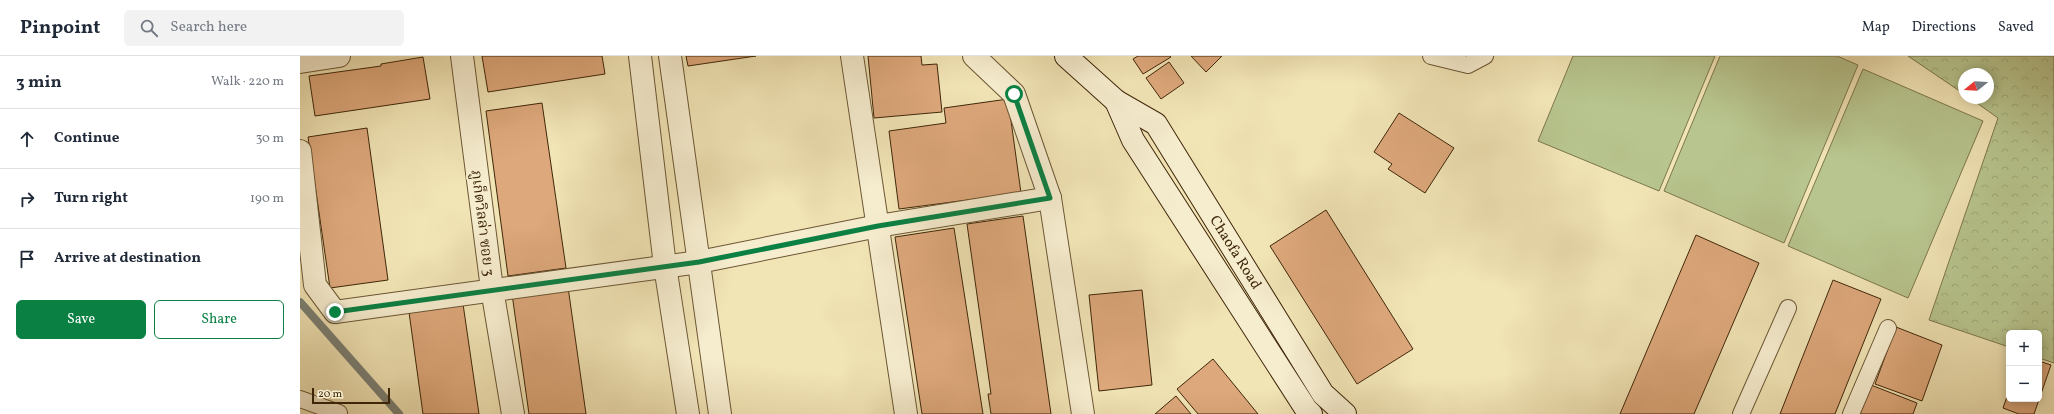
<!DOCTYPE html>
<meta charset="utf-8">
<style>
body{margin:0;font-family:Vollkorn,"Noto Serif Thai",serif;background:#f2f2f3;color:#1f2937}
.controls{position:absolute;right:12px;bottom:12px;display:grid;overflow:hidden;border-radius:6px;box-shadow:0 2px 10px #0003}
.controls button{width:36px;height:36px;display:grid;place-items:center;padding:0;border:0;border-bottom:1px solid #e0e1e3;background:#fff;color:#1f2937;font:20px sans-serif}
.compass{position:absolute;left:1658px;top:12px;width:36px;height:36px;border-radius:50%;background:#fff;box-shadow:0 2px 10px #0003;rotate:252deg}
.scale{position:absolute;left:12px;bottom:10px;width:78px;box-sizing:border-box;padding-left:4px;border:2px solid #3f2609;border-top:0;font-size:11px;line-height:14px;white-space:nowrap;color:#3f2609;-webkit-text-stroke:3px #f6edcf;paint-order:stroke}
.stop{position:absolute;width:12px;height:12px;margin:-9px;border:3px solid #0b8043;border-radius:50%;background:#fff}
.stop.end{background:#0b8043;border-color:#fff;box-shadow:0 1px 4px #0008}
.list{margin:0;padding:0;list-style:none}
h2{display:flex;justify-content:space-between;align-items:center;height:52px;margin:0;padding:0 16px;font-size:17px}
h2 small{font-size:13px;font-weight:400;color:#747a83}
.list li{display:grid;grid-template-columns:26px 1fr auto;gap:12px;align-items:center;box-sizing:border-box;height:60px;padding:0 16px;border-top:1px solid #e0e1e3}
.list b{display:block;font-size:15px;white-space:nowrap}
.list em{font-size:13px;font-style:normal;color:#747a83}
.actions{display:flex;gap:8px;padding:12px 16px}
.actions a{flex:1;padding:9px 0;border:1px solid #0b8043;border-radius:6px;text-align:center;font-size:14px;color:#0b8043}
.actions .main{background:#0b8043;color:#fff}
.icon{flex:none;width:22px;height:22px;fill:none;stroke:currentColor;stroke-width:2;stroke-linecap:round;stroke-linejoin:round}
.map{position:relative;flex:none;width:1754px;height:358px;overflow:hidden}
header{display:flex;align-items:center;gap:24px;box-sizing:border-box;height:56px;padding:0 20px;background:#fff;border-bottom:1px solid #e0e1e3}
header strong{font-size:19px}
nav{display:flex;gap:22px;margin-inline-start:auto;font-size:14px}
.search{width:280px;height:36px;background:#f2f2f3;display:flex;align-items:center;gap:10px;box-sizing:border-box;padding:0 14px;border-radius:6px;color:#747a83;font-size:15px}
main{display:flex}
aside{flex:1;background:#fff}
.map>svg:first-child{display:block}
.forest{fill:url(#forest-crowns);stroke:#7c764c}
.pitch{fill:#b8c58e;stroke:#7c764c}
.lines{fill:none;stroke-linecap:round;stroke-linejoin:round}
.stream{stroke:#7a7f73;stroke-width:8}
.building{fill:#dda87b;stroke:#3f2609}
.service-casing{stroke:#6c5634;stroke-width:18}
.minor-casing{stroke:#6c5634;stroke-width:24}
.secondary-casing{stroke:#3f2609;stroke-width:24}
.service{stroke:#f6edcf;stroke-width:16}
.minor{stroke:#f6edcf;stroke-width:22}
.secondary{stroke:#f6edcf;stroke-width:22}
.route{stroke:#0b8043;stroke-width:5}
.labels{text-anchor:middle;stroke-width:4;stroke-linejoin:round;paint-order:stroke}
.street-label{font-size:15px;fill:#3f2609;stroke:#f6edcf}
</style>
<header>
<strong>Pinpoint</strong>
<div class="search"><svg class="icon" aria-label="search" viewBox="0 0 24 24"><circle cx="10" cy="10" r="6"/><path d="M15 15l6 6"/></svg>Search here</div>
<nav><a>Map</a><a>Directions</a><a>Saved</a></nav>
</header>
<main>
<aside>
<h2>3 min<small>Walk · 220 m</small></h2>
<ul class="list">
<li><svg class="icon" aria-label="ahead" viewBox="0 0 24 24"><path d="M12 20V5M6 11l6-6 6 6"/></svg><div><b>Continue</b></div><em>30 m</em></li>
<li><svg class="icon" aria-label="right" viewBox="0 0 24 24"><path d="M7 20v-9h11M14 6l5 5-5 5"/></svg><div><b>Turn right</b></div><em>190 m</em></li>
<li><svg class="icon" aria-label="arrive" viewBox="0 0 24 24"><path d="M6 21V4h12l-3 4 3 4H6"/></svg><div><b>Arrive at destination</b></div></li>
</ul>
<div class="actions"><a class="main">Save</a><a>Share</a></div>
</aside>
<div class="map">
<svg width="1754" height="358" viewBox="0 0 1754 358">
<defs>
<pattern id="forest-crowns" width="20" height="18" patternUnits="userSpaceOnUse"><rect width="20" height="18" fill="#b8c58e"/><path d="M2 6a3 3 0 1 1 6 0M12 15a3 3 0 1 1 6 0" fill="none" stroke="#9fa979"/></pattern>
</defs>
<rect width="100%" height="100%" fill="#f1e4b5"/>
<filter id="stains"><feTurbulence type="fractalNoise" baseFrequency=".005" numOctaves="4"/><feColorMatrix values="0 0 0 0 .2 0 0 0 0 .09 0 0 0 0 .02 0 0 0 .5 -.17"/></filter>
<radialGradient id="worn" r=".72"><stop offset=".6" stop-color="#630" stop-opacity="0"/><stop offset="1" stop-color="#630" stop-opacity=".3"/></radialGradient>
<!-- forest -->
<path class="forest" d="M1608 0H1754V307L1739 302V277H1709V291L1629 264 1698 62 1670 42H1688V18H1664V38Z"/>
<!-- pitch -->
<g class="pitch">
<path d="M1273 0H1415L1359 135 1238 85Z"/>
<path d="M1420 0H1537L1558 9 1484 187 1364 135Z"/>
<path d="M1563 13 1683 65 1608 242 1488 190Z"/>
</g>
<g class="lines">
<!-- stream -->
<path class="stream" d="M0 246 99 358"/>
</g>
<!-- building -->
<g class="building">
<path d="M182 0H302L305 18 188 36Z"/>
<path d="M386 0H456L388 10Z"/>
<path d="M568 0H621L622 9 637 8 642 56 574 62Z"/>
<path d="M838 0H870L871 1 843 18 833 3Z"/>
<path d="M891 0H922L906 16Z"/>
<path d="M123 1 130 43 15 60 9 20 81 10V8Z"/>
<path d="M869 6 884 27 861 43 846 22Z"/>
<path d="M708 43 721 137 599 153 589 75 646 67 644 52Z"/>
<path d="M242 47 266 212 208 220 186 55Z"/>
<path d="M1099 57 1154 92 1125 137 1088 113 1092 108 1074 96Z"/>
<path d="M67 72 88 224 30 232 8 81Z"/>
<path d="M1026 154 1113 293 1057 328 970 190Z"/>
<path d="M723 160 751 358H691L688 338H691L667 168Z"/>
<path d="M654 172 683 358H622L595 181Z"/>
<path d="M1396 179 1459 207 1394 358H1320Z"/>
<path d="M1533 224 1581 243 1535 358H1480Z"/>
<path d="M268 231 286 358H229L212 238Z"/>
<path d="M842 234 852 329 799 335 789 239Z"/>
<path d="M162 241 179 358H123L108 249Z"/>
<path d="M1596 271 1642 289 1622 345 1575 328Z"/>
<path d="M913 303 958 358H898L877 333Z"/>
<path d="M1739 305 1751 309 1734 358H1719L1703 352 1709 335V343H1739Z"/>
<path d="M1571 329 1617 347 1613 358H1560Z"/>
<path d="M876 340 891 358H855Z"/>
</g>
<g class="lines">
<!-- service casing -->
<g class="service-casing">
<g id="service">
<path d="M1131 0 1168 9 1185 0"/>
<path d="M0 343 39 357"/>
<path d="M1441 358 1488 252"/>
<path d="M1551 358 1588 272"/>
</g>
</g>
<!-- minor casing -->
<g class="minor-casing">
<g id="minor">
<path d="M162 0 192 233 213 358"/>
<path d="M340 0 365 210 388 358"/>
<path d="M370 0 420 358"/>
<path d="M552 0 606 358"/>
<path d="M674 0 714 38 750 142 783 358"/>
<path d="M0 6 39 0"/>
<path d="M0 95 15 229 35 256 399 206 578 170 750 142"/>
</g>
</g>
<!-- secondary casing -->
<g class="secondary-casing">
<g id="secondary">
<path d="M766 0 816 45 856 68 1023 338 1045 358"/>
<path d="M816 45 833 84 1006 353 1011 358"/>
</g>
</g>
<!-- service -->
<use href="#service" class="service"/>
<!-- minor -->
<use href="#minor" class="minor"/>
<!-- secondary -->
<use href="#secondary" class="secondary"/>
</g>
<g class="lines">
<!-- route -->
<path class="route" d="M35 256 399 206 578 170 750 142 714 38"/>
</g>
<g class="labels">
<!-- street labels -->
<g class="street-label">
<text transform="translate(183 167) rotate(83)" y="5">ภูเก็ตวิลล่า ซอย 3</text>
<text transform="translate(936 196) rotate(58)" y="5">Chaofa Road</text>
</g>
</g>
<rect width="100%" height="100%" filter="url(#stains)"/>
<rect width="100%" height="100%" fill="url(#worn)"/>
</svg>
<div class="controls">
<button>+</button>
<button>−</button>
</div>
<svg class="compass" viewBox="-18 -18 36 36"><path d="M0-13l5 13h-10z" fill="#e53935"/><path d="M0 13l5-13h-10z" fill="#747a83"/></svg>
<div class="scale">20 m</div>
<div class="stop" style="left:714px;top:38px"></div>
<div class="stop end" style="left:35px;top:256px"></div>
</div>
</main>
